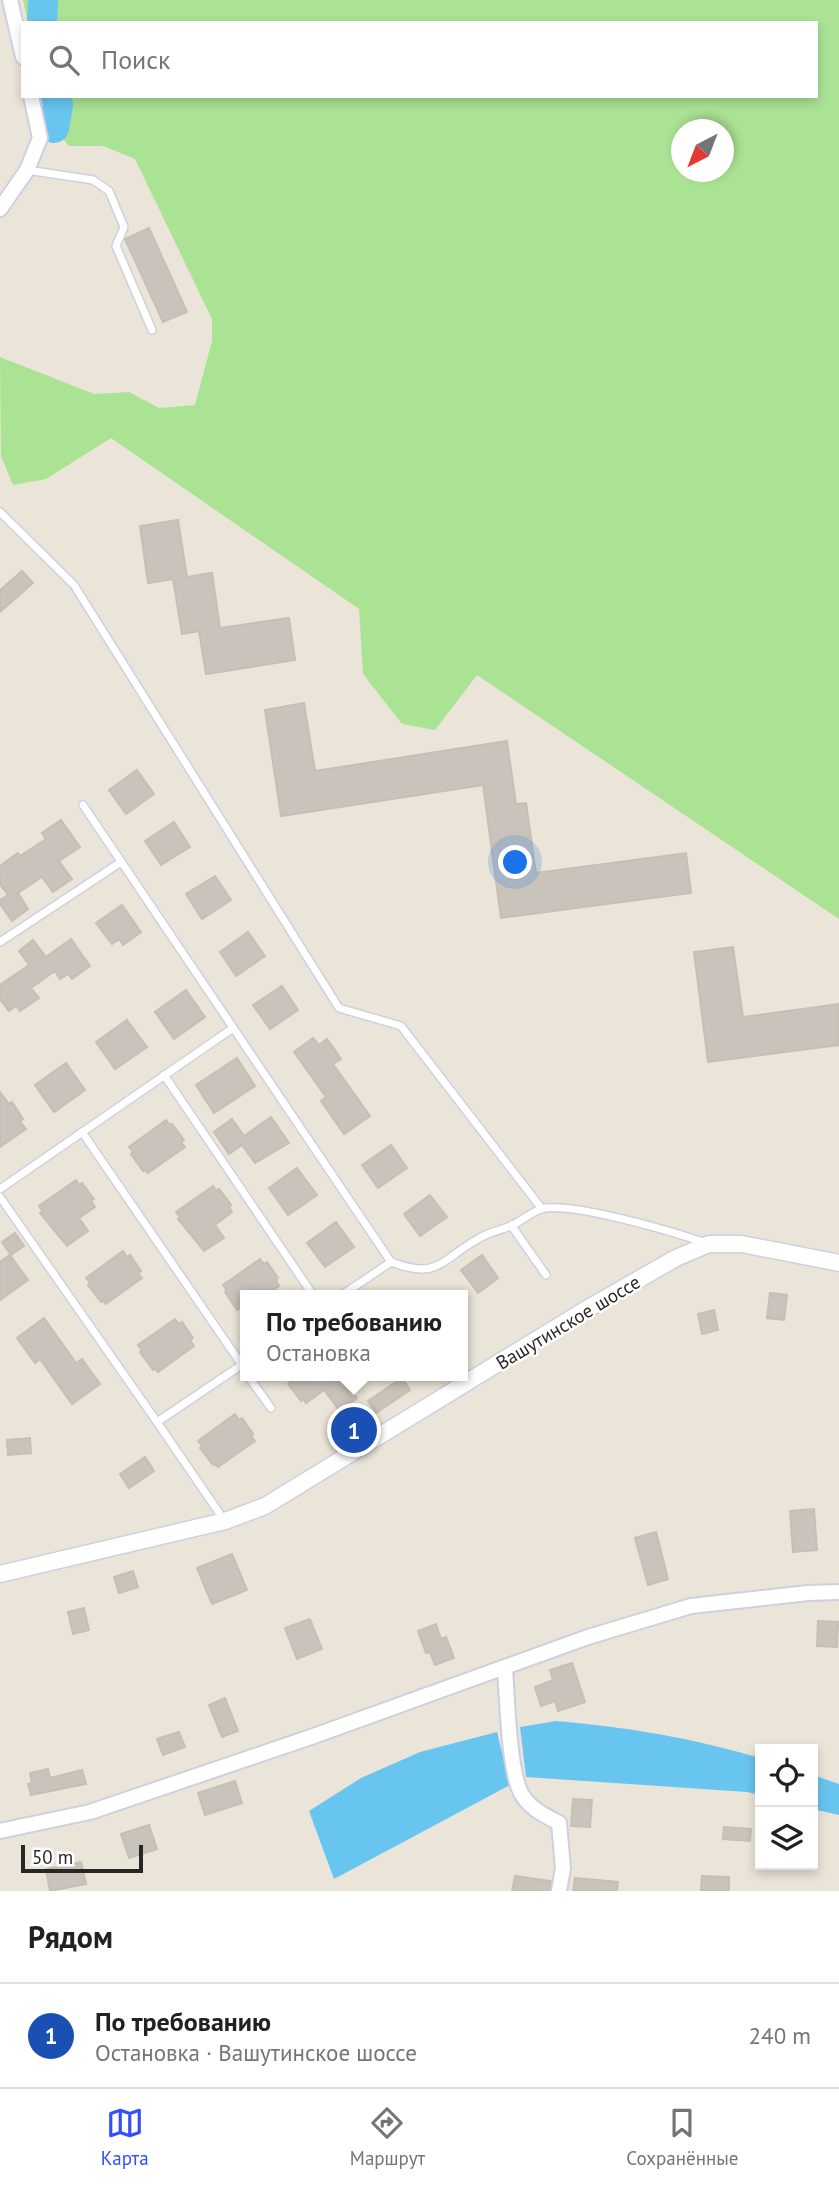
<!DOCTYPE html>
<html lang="ru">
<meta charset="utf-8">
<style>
body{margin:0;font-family:"PT Sans",sans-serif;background:#f2f2f2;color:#202124}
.controls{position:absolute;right:21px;bottom:21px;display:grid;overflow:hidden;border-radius:0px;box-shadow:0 4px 10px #0003}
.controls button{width:63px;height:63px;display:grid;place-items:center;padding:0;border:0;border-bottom:2px solid #e0e0e0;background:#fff;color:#202124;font:35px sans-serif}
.compass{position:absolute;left:671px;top:119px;width:63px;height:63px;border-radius:50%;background:#fff;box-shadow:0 4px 10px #0003;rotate:222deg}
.scale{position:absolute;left:21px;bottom:18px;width:122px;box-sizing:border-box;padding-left:7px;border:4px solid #272727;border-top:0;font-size:19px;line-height:24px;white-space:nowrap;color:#272727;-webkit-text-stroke:5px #fff;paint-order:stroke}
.you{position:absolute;left:516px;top:863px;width:24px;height:24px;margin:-18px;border:5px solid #fff;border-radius:50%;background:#1a73e8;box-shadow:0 0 0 10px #1a73e833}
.badge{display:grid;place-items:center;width:46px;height:46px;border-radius:50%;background:#334efd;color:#fff;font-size:23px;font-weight:700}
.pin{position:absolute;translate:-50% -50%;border:4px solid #fff;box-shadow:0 2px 7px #0006}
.popup{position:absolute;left:240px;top:1290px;width:228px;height:91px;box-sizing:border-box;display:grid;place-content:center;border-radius:0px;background:#fff;filter:drop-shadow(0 2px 5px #0005);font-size:23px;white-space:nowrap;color:#757577}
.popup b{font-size:26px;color:#202124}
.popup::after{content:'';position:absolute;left:50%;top:100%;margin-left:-14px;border:14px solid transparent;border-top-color:#fff}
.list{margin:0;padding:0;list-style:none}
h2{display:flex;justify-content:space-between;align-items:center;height:91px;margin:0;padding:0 28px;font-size:30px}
h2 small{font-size:23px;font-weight:400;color:#757577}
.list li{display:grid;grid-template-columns:46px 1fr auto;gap:21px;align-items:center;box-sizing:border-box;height:105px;padding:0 28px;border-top:2px solid #e0e0e0}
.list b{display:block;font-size:26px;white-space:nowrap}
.list p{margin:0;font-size:23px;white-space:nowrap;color:#757577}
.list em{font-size:23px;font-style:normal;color:#757577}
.icon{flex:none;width:38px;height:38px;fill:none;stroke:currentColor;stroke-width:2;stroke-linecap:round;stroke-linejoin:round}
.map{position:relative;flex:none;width:839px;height:1891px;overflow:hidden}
.search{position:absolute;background:#fff;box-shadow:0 4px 10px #0003;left:21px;right:21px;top:21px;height:77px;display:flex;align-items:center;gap:18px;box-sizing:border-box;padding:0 24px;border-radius:0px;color:#757577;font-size:26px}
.sheet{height:196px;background:#fff}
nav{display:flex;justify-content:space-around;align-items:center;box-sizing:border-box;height:98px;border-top:2px solid #e0e0e0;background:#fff;font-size:19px;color:#757577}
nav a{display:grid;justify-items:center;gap:4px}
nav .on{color:#334efd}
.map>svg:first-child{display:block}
.green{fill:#aae393;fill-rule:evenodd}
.water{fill:#68c5f0}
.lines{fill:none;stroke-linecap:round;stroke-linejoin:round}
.river{stroke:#68c5f0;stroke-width:30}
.building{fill:#c9c3bb;stroke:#c6c0b2;stroke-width:2}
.service-casing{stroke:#ced0e1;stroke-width:10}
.minor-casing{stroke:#ced0e1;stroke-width:18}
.tertiary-casing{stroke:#ced0e1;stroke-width:19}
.service{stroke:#fff;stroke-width:7}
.minor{stroke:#fff;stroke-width:14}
.tertiary{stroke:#fff;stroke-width:16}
.labels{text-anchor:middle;stroke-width:5;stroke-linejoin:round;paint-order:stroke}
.street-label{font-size:19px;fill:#272727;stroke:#fff}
</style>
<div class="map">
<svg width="839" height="1891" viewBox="0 0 839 1891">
<rect width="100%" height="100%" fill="#ebe4d8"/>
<!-- green -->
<path class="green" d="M23 0H839V919L477 675 435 730 402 724 363 674 359 609 111 438 46 479 13 485 1 456 0 357 94 394 129 392 159 408 195 405 212 341V319L135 159 103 146H69L54 128 58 105 54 96H816V23H28ZM682 130H724V172H682Z"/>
<!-- water -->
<g class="water">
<path d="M556 1721C626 1727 693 1738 760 1758V1795L747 1792 526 1777 520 1727Z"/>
<path d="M497 1732 510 1785 334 1879 309 1811 361 1778 420 1752Z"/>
<path d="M813 1775 839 1784V1815L813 1809Z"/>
</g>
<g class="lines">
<!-- river -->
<g class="river">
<path d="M42 23 43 3"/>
<path d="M54 128 58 105 56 96"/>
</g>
</g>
<!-- building -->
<g class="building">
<path d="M149 228 187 312 163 322 125 239Z"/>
<path d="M178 520 187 577 212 573 220 628 289 618 295 660 206 674 199 631 182 634 173 579 148 583 140 526Z"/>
<path d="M22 571 33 583 0 612V590Z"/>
<path d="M304 703 315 771 507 741 516 804 526 803 536 873 686 853 691 893 501 918 483 785 281 816 265 710Z"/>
<path d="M137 770 154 794 126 814 109 790Z"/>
<path d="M61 820 80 847 59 861 72 879 53 892 42 877 18 893 28 909 12 921 0 904V900L8 895 0 884V866L18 853 20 856 46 839 42 833Z"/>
<path d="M174 822 190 847 161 865 145 841Z"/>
<path d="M215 876 231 900 202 919 186 894Z"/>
<path d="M122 905 141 932 123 945 119 939 112 944 96 923Z"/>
<path d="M248 932 265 956 236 976 220 952Z"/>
<path d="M71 939 90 966 72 979 68 974 60 979 55 971 31 988 39 998 20 1011 16 1006 9 1011 0 999V985L29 965 19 951 33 940 46 957Z"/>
<path d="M733 947 743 1017 839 1004V1045L708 1062 694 952Z"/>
<path d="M282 986 298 1010 270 1029 253 1005Z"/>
<path d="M186 990 205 1017 174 1039 155 1012Z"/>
<path d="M127 1020 147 1047 115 1069 96 1042Z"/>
<path d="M313 1038 319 1045 327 1039 341 1059 333 1064 370 1116 344 1134 321 1101 326 1097 294 1052Z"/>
<path d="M237 1058 255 1086 214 1113 196 1085Z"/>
<path d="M66 1063 85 1090 54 1112 35 1085Z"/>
<path d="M0 1092 9 1104 12 1102 23 1119 20 1121 26 1129 0 1147Z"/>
<path d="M271 1117 289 1143 255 1163 242 1145 229 1154 214 1132 232 1119 244 1136Z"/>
<path d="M166 1120 170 1125 172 1124 184 1140 181 1142 185 1147 148 1173 145 1170 143 1171 131 1154 133 1152 129 1147Z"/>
<path d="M391 1145 407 1168 378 1188 362 1165Z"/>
<path d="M297 1168 317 1195 288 1215 269 1188Z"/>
<path d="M76 1180 79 1185 82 1183 94 1199 91 1201 95 1207 79 1218 88 1231 67 1246 40 1213 43 1212 39 1206Z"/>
<path d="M213 1186 217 1191 219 1189 231 1205 229 1207 232 1212 215 1225 224 1238 204 1251 178 1219 180 1217 176 1212Z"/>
<path d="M430 1195 447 1217 420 1236 404 1214Z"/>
<path d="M336 1222 354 1247 325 1267 307 1243Z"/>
<path d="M15 1233 24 1246 11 1255 2 1242Z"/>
<path d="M123 1251 127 1257 130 1255 141 1271 138 1273 142 1278 106 1304 103 1301 101 1302 88 1285 90 1283 86 1278Z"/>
<path d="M10 1255 28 1280 0 1300V1262Z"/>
<path d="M482 1255 498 1278 478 1293 461 1270Z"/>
<path d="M260 1259 264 1264 267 1262 278 1278 276 1280 279 1286 266 1295H246V1304L237 1310 225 1292 227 1291 223 1285Z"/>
<path d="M770 1293 787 1295 784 1320 767 1318Z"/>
<path d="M714 1310 718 1330 702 1334 698 1314Z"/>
<path d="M44 1318 76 1363 82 1359 100 1384 72 1404 40 1359 35 1363 17 1338Z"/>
<path d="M175 1319 179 1324 182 1322 193 1338 190 1340 194 1346 158 1372 155 1368 153 1370 140 1352 142 1351 138 1345Z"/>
<path d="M286 1376H345L342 1378 357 1398 340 1411 324 1390 306 1403 303 1399 301 1401 288 1384 291 1382Z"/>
<path d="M402 1378 410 1390 376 1413 368 1401Z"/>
<path d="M235 1414 239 1420 242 1418 253 1434 251 1436 255 1441 218 1467 215 1464 213 1465 200 1448 202 1446 198 1441Z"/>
<path d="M30 1438 31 1453 8 1455 7 1440Z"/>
<path d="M145 1457 154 1471 129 1488 120 1474Z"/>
<path d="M814 1509 817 1550 793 1552 790 1511Z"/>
<path d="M656 1532 668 1579 648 1585 635 1538Z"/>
<path d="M232 1554 247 1590 212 1604 197 1568Z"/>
<path d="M133 1571 138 1587 119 1593 114 1577Z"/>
<path d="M84 1608 89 1630 73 1634 68 1612Z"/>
<path d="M310 1619 322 1649 297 1659 285 1628Z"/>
<path d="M818 1621 838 1622 837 1647 817 1646Z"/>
<path d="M436 1624 441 1639 446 1637 454 1658 435 1665 430 1652 426 1653 418 1631Z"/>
<path d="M572 1663 585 1702 558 1711 555 1701 541 1706 535 1687 553 1680 550 1670Z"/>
<path d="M225 1698 238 1731 222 1737 209 1705Z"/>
<path d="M179 1732 185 1747 163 1755 157 1739Z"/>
<path d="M48 1769 50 1778 82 1770 86 1784 31 1795 28 1784 32 1783 30 1773Z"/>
<path d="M235 1781 242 1803 205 1815 198 1793Z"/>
<path d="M573 1799 592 1800 590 1827 571 1826Z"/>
<path d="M149 1825 157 1849 129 1858 121 1834Z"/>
<path d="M724 1827 751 1829 750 1841 723 1839Z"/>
<path d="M81 1862 86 1884 50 1891 46 1869Z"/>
<path d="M515 1876 551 1881 550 1891H512Z"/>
<path d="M702 1876 729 1877V1891L701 1890Z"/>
<path d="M575 1878 618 1882 617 1891H573Z"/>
</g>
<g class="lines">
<!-- service casing -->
<g class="service-casing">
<g id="service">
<path d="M27 170 93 180 109 191 124 227 116 246 152 330"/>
<path d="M0 512 74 585 339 1008 401 1026 542 1209"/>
<path d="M83 805 391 1262"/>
<path d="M0 942 121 862"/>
<path d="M164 1075 313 1295"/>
<path d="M82 1132 246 1371"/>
<path d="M0 1189 233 1028"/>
<path d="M0 1197 157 1422 246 1362"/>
<path d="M511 1225 546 1275"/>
<path d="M342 1295 391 1262C439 1280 440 1260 478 1239 488 1232 502 1230 513 1225 522 1220 532 1212 541 1209 569 1201 675 1232 705 1243"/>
<path d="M248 1376 271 1408"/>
<path d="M157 1422 224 1520"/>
</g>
</g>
<!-- minor casing -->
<g class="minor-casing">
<g id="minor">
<path d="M10 0 23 57"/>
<path d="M0 209 27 170 40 138 31 96"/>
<path d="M505 1668C507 1697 509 1771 521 1793 529 1808 544 1815 559 1823L563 1868 559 1891"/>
<path d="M0 1831 90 1812 311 1737 588 1637 691 1606 808 1593 839 1592"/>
</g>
</g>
<!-- tertiary casing -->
<g class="tertiary-casing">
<path id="tertiary" d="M0 1574 225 1521 265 1506 580 1313 676 1258 709 1244H742L839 1263"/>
</g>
<!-- service -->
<use href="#service" class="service"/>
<!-- minor -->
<use href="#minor" class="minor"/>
<!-- tertiary -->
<use href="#tertiary" class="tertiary"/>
</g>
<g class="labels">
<!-- street labels -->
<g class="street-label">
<text transform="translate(568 1322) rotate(-31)" y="7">Вашутинское шоссе</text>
</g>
</g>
</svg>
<div class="controls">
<button><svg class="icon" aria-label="locate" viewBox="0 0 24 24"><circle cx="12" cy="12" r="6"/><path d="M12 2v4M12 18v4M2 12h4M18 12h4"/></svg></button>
<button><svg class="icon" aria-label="layers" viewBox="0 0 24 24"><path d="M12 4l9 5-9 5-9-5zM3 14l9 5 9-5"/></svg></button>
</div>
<svg class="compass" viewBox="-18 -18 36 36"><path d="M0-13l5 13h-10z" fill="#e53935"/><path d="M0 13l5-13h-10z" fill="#757577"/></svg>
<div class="scale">50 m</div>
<div class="you"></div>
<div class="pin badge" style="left:354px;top:1430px;background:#1a4fb4">1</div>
<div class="popup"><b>По требованию</b>Остановка</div>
<div class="search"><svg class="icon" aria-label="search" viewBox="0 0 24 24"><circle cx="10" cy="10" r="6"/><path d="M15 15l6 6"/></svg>Поиск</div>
</div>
<section class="sheet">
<h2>Рядом<small></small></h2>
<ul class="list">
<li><span class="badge" style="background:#1a4fb4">1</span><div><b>По требованию</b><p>Остановка · Вашутинское шоссе</p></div><em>240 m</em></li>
</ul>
</section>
<nav>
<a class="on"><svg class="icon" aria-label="map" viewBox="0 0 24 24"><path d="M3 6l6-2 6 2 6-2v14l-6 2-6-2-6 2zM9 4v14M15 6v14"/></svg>Карта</a>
<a><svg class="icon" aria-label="directions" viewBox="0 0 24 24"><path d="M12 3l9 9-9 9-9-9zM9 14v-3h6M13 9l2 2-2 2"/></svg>Маршрут</a>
<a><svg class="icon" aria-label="saved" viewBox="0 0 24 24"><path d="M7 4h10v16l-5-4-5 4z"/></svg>Сохранённые</a>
</nav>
